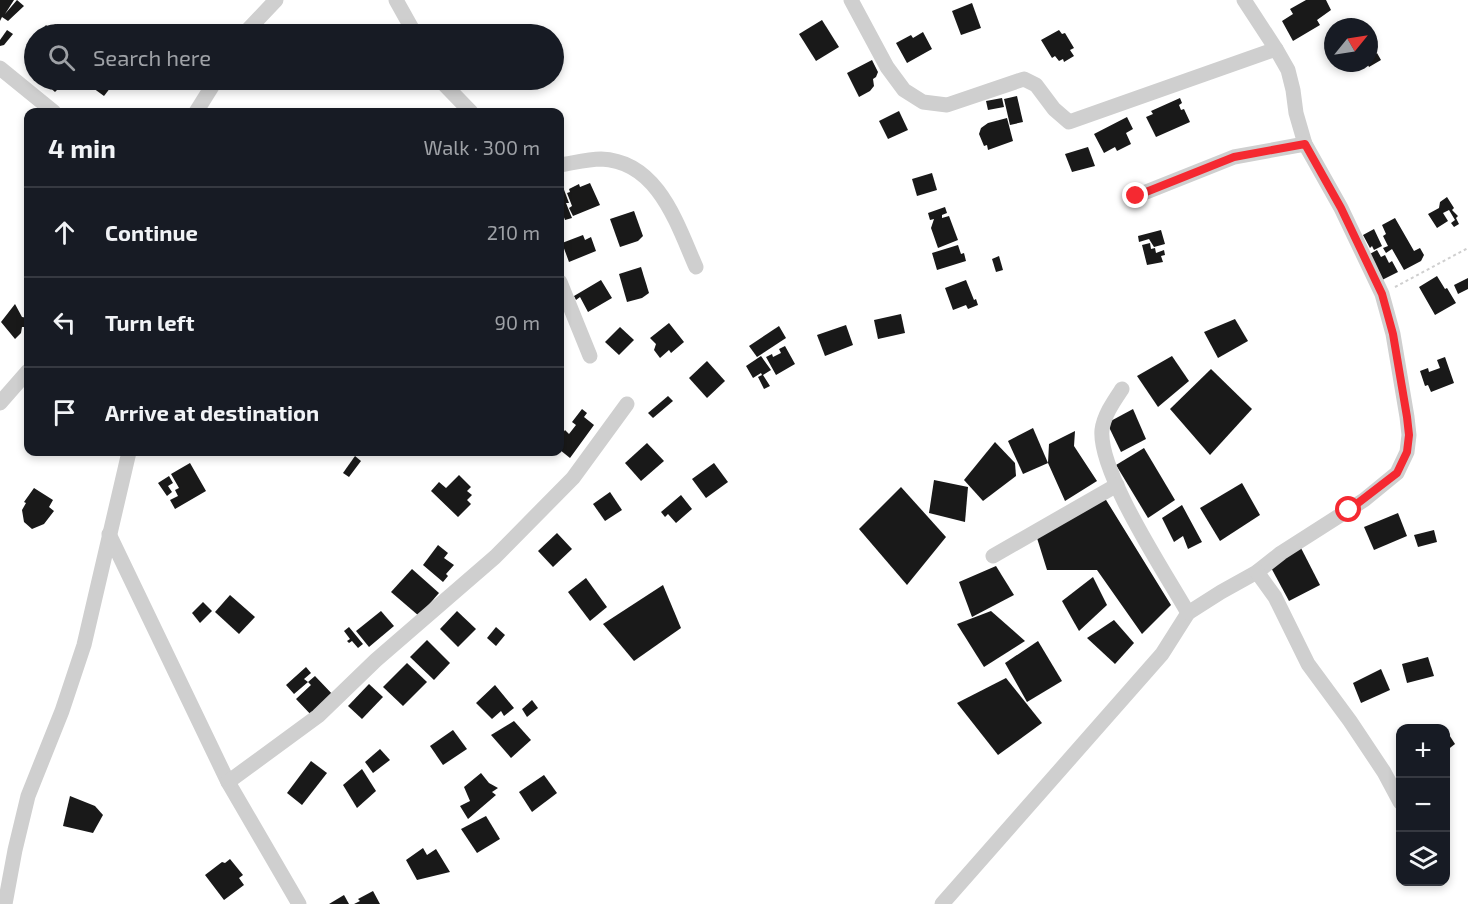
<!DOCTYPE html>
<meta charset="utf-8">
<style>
body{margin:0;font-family:"Exo 2",sans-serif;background:#242831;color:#f1f3f6}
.controls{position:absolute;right:18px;bottom:18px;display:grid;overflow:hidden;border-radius:12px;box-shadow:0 3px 9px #0003}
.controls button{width:54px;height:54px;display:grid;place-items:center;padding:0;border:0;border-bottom:2px solid #363941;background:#171b24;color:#f1f3f6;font:30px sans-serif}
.compass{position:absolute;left:1324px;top:18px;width:54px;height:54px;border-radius:50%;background:#171b24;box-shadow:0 3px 9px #0003;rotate:60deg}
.stop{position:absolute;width:18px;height:18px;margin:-14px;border:4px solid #f52931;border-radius:50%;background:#fff}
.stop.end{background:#f52931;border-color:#fff;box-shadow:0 2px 6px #0008}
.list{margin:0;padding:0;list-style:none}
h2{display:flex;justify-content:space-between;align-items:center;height:78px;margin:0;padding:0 24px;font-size:26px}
h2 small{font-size:20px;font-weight:400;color:#9ea1a6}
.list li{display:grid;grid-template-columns:39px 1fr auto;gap:18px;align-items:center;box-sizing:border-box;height:90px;padding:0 24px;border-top:2px solid #363941}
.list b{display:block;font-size:22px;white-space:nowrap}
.list em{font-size:20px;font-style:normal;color:#9ea1a6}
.icon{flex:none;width:33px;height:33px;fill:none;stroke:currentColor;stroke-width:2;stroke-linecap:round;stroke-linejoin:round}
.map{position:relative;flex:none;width:1468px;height:904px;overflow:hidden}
.search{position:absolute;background:#171b24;box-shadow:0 3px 9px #0003;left:24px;top:24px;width:540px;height:66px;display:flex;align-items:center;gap:15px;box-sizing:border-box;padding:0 21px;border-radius:33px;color:#9ea1a6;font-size:22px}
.panel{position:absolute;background:#171b24;box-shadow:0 3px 9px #0003;left:24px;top:108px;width:540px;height:348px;border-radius:12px}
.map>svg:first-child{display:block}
.building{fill:#191919}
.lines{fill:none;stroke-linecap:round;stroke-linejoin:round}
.path{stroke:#cfcfcf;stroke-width:2;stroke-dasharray:3 3;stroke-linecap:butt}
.minor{stroke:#cfcfcf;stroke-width:15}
.route{stroke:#f52931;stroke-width:8}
</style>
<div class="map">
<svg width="1468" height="904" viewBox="0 0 1468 904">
<rect width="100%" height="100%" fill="#fff"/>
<!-- building -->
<g class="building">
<path d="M0 0H14L5 14 17 0 24 6 8 21 2 17 0 21Z"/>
<path d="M1306 0H1326L1331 10 1317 20 1320 25 1293 41 1282 21 1293 14 1290 9Z"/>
<path d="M972 3 981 28 961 35 952 11Z"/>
<path d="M822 20 839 47 816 61 799 34Z"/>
<path d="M55 24 69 34H39L46 25 51 30Z"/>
<path d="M7 30 13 34 4 45 0 46V40Z"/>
<path d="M1059 30 1062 34 1065 33 1074 48 1070 50 1074 56 1064 62 1063 59 1059 61 1055 56 1052 58 1041 40Z"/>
<path d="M923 32 932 49 907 63 896 43 911 35 913 38Z"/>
<path d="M1377 53 1381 60 1369 67 1367 63H1369V54L1371 57Z"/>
<path d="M872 60 878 72 876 77 873 79 874 86 870 91 859 97 847 73Z"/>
<path d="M50 80H56L62 85 55 92 46 84Z"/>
<path d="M82 80H113L114 83 104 96Z"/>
<path d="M1017 96 1023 122 1010 125 1004 99Z"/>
<path d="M1002 98 1004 107 988 110 986 101Z"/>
<path d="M1180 98 1182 103 1179 105 1181 110 1184 109 1190 122 1156 137 1146 117 1153 114 1151 111Z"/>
<path d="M899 111 908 130 888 139 879 121Z"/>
<path d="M1127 117 1133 129 1126 133 1131 144 1117 151 1115 147 1104 153 1094 134Z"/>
<path d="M1007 118 1013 141 988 150 987 145 984 146 979 134 981 128 988 123Z"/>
<path d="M1088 147 1095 166 1072 172 1065 154Z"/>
<path d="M932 173 937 190 917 196 912 179Z"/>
<path d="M590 183 600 205 573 216 569 208 572 206 567 193 570 192 569 189 579 184 580 187Z"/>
<path d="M563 187 569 203H566L572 218 565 220 560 207V189Z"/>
<path d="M1447 197 1454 208 1452 210 1458 216 1456 218 1459 224 1454 227 1451 223 1455 220 1449 210 1443 213 1448 221 1437 228 1428 214 1439 208 1440 202Z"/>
<path d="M945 207 947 213 942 215V218L949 216 958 240 938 248 931 228 934 219 930 220 928 213Z"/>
<path d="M634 211 643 236 638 241 620 247 610 219Z"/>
<path d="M1395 218 1414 251 1420 248 1424 255 1421 261 1404 270 1392 249 1386 253 1383 248 1388 246 1383 236 1386 234 1382 225Z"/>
<path d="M1374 229 1382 246 1374 250 1372 246 1370 248 1363 235Z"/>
<path d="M1161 230 1165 244 1154 247 1149 239 1139 242 1138 236Z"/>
<path d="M583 235 585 240 591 237 596 251 569 262 562 243Z"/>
<path d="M1150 243 1151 249 1155 248 1156 253 1164 250 1165 255 1161 256 1163 262 1147 265 1142 245Z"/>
<path d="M958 245 961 254 964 253 966 261 937 270 932 253Z"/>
<path d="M1377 250 1381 257 1385 255 1389 263 1392 261 1398 272 1382 280 1368 255Z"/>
<path d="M999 256 1003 270 996 272 992 259Z"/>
<path d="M641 267 649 293 642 298 627 302 619 274Z"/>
<path d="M1437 276 1445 289 1447 288 1456 303 1435 315 1419 287Z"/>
<path d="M1468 278V289L1458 294 1454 285Z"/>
<path d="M601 280 612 298 588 312 580 297 576 300 574 296Z"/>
<path d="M966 280 974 300 976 299 978 305 968 309 966 305 953 310 945 288Z"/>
<path d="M15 304 22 317 28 318V327H22L21 333 15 339 1 322Z"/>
<path d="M901 314 905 333 878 339 874 320Z"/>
<path d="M1235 319 1248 341 1218 358 1204 332Z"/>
<path d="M669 323 684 342 671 353 669 350 660 358 654 350 656 344 650 338Z"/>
<path d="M846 325 853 345 825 356 817 335Z"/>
<path d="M779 326 786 338 757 357 749 346Z"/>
<path d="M620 327 634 340 619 355 605 342Z"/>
<path d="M785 346 795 364 776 375 766 357 772 354 773 357 781 353 779 349Z"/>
<path d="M761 356 771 370 763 375 770 386 764 389 758 377 762 375 761 373 753 378 746 366Z"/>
<path d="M1172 356 1189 381 1158 407 1137 376Z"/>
<path d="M1445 357 1454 383 1431 392 1428 385 1425 386 1420 371 1428 368 1429 372 1440 368 1437 360Z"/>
<path d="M707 361 725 381 707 398 689 378Z"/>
<path d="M1211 369 1252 409 1210 455 1170 409Z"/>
<path d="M668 396 673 401 653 418 648 413Z"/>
<path d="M582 409 587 413 584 417 594 425 570 458 560 450V437L565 430 569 434 576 425 572 422Z"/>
<path d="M1133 409 1146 439 1121 452 1107 423Z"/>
<path d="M1033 428 1048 463 1023 474 1008 441Z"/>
<path d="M1075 431 1074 446 1097 481 1065 501 1048 463 1049 444Z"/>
<path d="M995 442 1015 463 1016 476 983 501 964 480Z"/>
<path d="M647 443 664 461 641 481 625 463Z"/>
<path d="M1144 448 1175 500 1148 518 1116 465Z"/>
<path d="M355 456 361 461 349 477 343 473Z"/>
<path d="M190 463 206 491 175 509 170 500 178 496 175 490 179 488 171 474Z"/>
<path d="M714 463 728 482 706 498 692 479Z"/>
<path d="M459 475 471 487 467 491 472 495 467 500 471 504 458 517 431 491 439 482 446 488Z"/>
<path d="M169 476 173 483 168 486 172 492 167 496 158 483Z"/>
<path d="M934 480 968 487 965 522 929 513Z"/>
<path d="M1242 483 1260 515 1220 541 1200 508Z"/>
<path d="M901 487 946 537 907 585 859 529Z"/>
<path d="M34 488 53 500 49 507 54 511 44 524 32 529 24 522 22 510 26 503 24 502Z"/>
<path d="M610 492 622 510 605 521 593 504Z"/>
<path d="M681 495 692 509 676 523 668 514 665 517 661 512Z"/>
<path d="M1103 495 1171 605 1142 634 1097 570H1047L1037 538Z"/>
<path d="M1182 505 1202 542 1188 549 1183 536 1174 542 1162 518Z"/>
<path d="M1398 513 1407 536 1374 550 1364 527Z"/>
<path d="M1434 530 1437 542 1418 547 1414 535Z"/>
<path d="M557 533 572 549 553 567 538 551Z"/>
<path d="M438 545 448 553 444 558 454 565 446 574 448 576 443 582 423 565Z"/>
<path d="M1301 548 1320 585 1289 601 1269 564Z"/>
<path d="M996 566 1014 595 972 617 959 582Z"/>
<path d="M412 569 439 593 419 616 391 592Z"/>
<path d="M1093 577 1107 605 1079 631 1062 601Z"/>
<path d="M586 578 607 607 590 621 568 592Z"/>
<path d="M663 585 681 628 634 661 603 624Z"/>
<path d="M230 595 255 617 239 634 215 612Z"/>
<path d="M203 602 212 611 200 623 192 613Z"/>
<path d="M381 611 394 626 369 647 356 631Z"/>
<path d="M457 611 476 629 458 647 440 629Z"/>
<path d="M991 611 1025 641 984 667 957 624Z"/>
<path d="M1114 620 1134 643 1115 664 1087 638Z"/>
<path d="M349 627 363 644 358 648 352 641 349 643 347 641 350 639 344 631Z"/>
<path d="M496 627 505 635 496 646 487 638Z"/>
<path d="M427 640 450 663 434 680 410 657Z"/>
<path d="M1038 641 1062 681 1027 702 1005 663Z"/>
<path d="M1428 657 1434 676 1407 683 1402 664Z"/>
<path d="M407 663 427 682 403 706 383 687Z"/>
<path d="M306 667 311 673 304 679 308 682 294 694 286 685Z"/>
<path d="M1381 669 1390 690 1361 703 1353 683Z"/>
<path d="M315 676 335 697 314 718 296 699 311 685 308 682Z"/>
<path d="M1006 678 1042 723 998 755 957 703Z"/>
<path d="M369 684 383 697 362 719 348 706Z"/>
<path d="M495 685 514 708 504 716 501 711 492 719 476 703Z"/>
<path d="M532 700 538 708 527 717 522 709Z"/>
<path d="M514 721 531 740 511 758 491 735Z"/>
<path d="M453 730 467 749 443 765 430 746Z"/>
<path d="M1446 730 1455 744 1446 751Z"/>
<path d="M380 749 390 760 373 773 365 762Z"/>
<path d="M311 761 327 773 302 805 287 793Z"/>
<path d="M362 769 376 791 357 808 343 785Z"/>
<path d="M481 773 489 783 498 788 492 792 496 795 468 819 460 806 470 801 464 787Z"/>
<path d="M544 775 557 793 532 812 519 792Z"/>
<path d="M70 796 95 806 103 815 93 833 63 826Z"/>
<path d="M486 816 500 839 477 853 461 829Z"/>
<path d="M423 848 427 855 436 849 450 872 417 880 406 860Z"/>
<path d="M230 859 243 875 239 878 244 885 224 900 205 875 222 862 225 863Z"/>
<path d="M373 891 380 904H354L360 901 358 899Z"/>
<path d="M344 895 349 904H329Z"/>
</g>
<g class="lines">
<!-- path -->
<path class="path" d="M1395 287 1468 248"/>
<!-- minor -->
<g class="minor">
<path d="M396 0 415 34"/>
<path d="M851 0 887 67 904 90 923 102 947 105 1024 79 1036 85 1054 109 1069 122 1276 49 1288 70 1293 90 1296 113 1305 144 1341 208 1382 294 1393 334 1407 417 1409 435 1407 452 1397 473 1364 500 1281 553 1257 572 1221 592 1188 613 1162 654 942 904"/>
<path d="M1244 0 1276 49"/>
<path d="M244 34 276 0"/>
<path d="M0 68 54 112"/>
<path d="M440 80 471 112"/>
<path d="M196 112 216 80"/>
<path d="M560 165C573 163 588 159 601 159 658 161 677 224 696 267"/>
<path d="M1136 196 1234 157 1305 144"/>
<path d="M560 282 590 356"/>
<path d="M1122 389C1114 401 1104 415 1102 430 1098 472 1166 574 1188 613"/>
<path d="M0 403 28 371"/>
<path d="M109 534 228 782 299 904"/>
<path d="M993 556 1117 485"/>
<path d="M1257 572 1275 597 1308 664 1350 721 1384 772 1400 802"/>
<path d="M228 782 318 716 376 660 495 557 573 478 627 404"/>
<path d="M5 904 15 850 28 796 62 711 84 645 129 452"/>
</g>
</g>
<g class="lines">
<!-- route -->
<path class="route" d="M1136 196 1234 157 1305 144 1341 208 1382 294 1393 334 1407 417 1409 435 1407 452 1397 473 1349 510"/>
</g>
</svg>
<div class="controls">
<button>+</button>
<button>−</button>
<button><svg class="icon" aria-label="layers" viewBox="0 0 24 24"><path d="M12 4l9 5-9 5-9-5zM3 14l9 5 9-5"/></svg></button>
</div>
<svg class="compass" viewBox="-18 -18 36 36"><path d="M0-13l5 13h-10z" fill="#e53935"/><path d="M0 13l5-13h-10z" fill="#9ea1a6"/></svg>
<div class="stop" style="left:1349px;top:510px"></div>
<div class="stop end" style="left:1136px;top:196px"></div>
<div class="search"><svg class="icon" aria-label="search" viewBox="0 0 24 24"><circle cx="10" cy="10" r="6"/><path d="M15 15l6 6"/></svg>Search here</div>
<section class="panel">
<h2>4 min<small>Walk · 300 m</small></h2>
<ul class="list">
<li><svg class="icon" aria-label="ahead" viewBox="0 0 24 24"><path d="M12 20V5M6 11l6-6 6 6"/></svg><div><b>Continue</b></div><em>210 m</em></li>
<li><svg class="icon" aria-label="left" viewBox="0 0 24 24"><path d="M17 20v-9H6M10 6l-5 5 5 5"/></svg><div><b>Turn left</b></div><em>90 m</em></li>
<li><svg class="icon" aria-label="arrive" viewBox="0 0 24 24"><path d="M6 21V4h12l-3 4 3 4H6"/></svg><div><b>Arrive at destination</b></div></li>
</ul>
</section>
</div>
